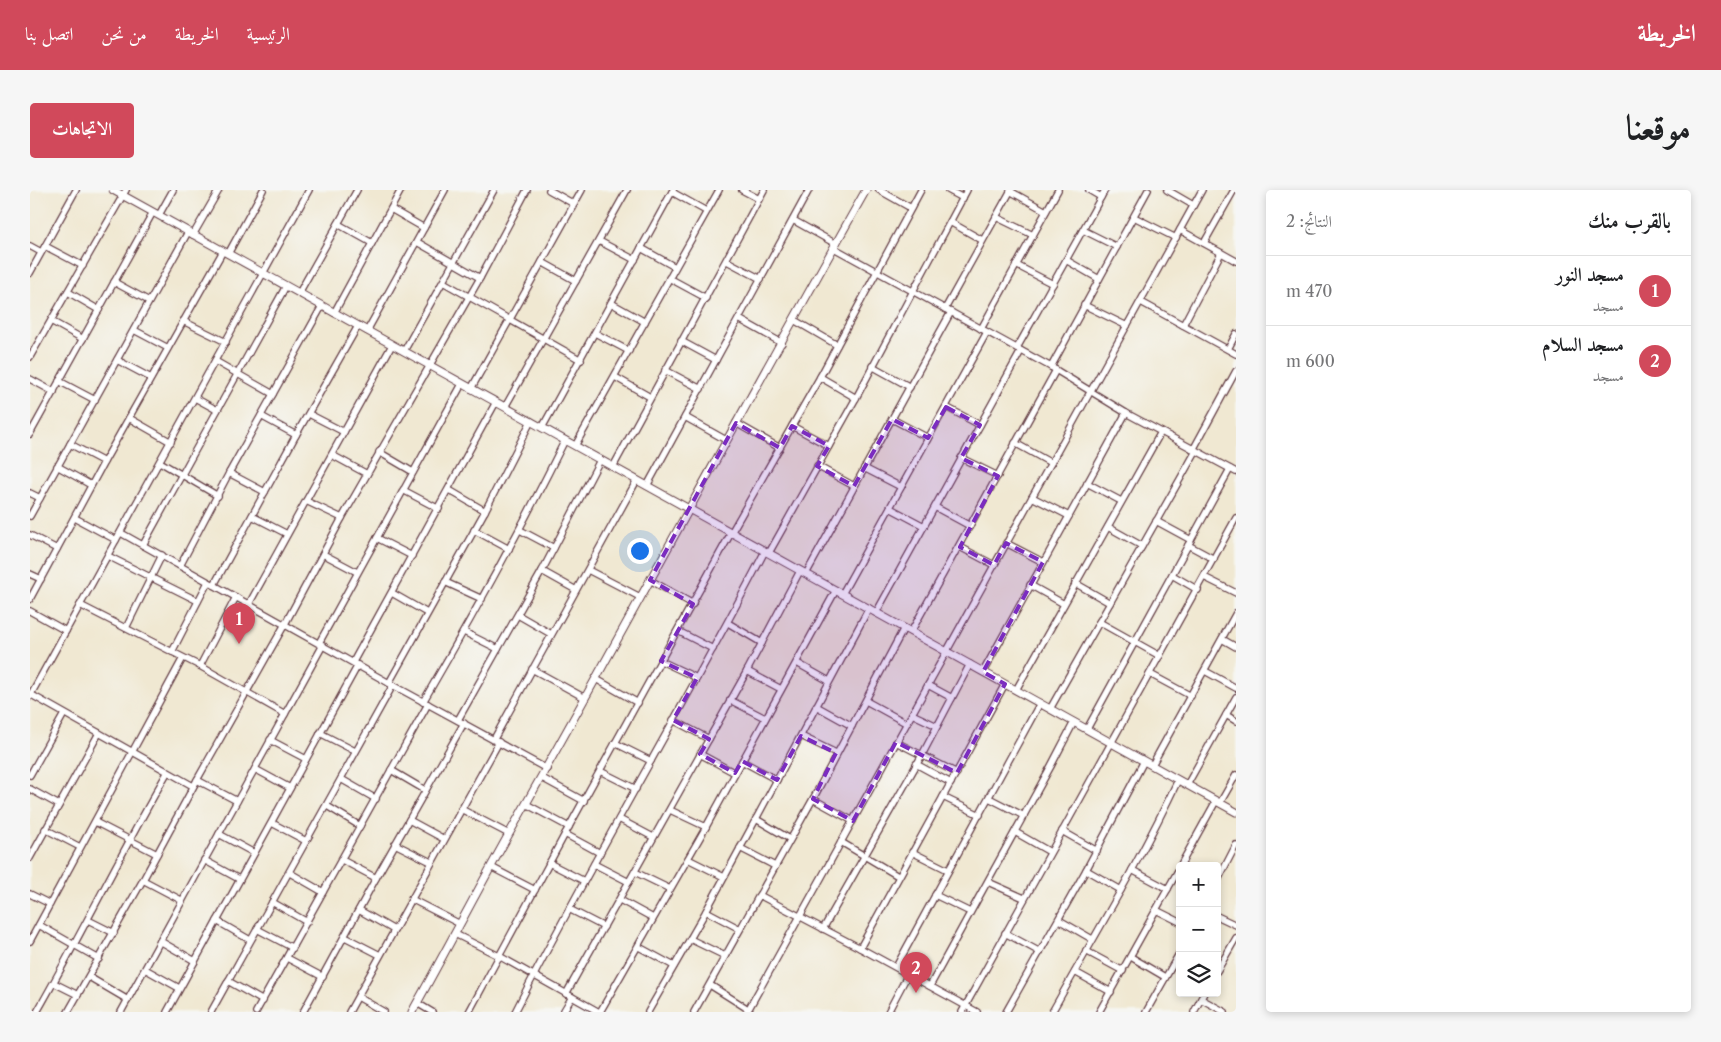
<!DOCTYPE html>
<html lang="ar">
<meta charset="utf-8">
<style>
body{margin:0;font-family:"Libre Caslon Text",Amiri,serif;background:#f6f6f6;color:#202124;direction:rtl}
.controls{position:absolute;right:15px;bottom:15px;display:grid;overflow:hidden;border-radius:5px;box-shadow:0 2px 8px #0003}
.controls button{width:45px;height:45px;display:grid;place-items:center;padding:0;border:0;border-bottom:1px solid #e0e0e0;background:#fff;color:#202124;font:25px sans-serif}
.you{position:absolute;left:609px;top:360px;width:18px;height:18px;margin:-12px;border:4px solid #fff;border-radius:50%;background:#1a73e8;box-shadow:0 0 0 8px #1a73e833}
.badge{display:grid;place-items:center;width:32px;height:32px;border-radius:50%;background:#d1495b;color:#fff;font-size:16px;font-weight:700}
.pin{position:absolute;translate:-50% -41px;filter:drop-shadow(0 1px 2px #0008)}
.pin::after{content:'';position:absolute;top:26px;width:18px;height:15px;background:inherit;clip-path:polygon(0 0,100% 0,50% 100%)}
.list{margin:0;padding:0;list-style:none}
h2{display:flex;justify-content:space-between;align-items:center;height:65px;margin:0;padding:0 20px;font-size:21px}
h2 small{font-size:16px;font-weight:400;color:#757577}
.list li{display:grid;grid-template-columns:32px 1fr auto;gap:15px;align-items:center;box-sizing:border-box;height:70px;padding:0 20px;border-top:1px solid #e0e0e0}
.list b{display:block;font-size:19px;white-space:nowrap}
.list p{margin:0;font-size:16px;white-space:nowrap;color:#757577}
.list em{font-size:16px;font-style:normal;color:#757577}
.icon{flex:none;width:28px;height:28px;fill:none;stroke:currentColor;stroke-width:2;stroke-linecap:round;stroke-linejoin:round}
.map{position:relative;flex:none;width:1206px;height:822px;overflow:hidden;direction:ltr;border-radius:5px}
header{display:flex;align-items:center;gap:30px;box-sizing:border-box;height:70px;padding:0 25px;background:#d1495b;color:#fff}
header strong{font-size:24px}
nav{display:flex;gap:28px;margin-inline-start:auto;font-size:18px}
.intro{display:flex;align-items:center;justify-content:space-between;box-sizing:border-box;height:120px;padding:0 30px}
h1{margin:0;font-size:35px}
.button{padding:12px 22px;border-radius:5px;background:#d1495b;color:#fff;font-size:18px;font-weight:700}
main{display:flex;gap:30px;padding:0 30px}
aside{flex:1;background:#fff;border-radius:5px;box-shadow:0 2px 8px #0003}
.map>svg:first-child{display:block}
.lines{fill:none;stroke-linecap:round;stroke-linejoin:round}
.minor-casing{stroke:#633d44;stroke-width:8}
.tertiary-casing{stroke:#633d44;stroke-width:9}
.minor{stroke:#fff;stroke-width:5.5}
.tertiary{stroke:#fff;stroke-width:7}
.marked{fill:#7b2cbf;fill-opacity:0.2;stroke:#7b2cbf;stroke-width:4;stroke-dasharray:10 6;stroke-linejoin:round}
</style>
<header>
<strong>الخريطة</strong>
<nav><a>الرئيسية</a><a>الخريطة</a><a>من نحن</a><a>اتصل بنا</a></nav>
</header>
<div class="intro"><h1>موقعنا</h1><a class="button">الاتجاهات</a></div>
<main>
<aside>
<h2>بالقرب منك<small>النتائج: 2</small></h2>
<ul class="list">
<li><span class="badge">1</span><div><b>مسجد النور</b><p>مسجد</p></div><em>470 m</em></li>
<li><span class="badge">2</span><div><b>مسجد السلام</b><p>مسجد</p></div><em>600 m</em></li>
</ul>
</aside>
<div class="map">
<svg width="1206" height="822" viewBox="0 0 1206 822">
<rect width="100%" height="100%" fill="#f6f6f2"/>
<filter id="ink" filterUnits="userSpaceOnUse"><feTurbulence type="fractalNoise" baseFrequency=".02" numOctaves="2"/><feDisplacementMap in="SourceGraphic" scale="10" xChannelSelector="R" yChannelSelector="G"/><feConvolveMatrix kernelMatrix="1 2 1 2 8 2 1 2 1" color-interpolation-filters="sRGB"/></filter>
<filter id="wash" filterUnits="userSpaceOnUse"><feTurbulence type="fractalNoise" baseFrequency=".0096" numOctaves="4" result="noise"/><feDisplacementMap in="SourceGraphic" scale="20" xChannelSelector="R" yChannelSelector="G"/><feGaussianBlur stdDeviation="1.12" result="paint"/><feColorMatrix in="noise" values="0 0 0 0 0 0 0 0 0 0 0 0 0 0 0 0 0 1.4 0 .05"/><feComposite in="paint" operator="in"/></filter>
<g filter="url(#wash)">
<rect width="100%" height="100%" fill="#f0e8d2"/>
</g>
<g filter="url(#ink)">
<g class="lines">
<!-- minor casing -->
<g class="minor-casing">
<g id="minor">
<path d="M519 0 544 14"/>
<path d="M712 0 729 9"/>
<path d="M849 0 881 18"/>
<path d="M918 0 933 8"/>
<path d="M1059 0 1071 7"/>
<path d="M1137 0 1163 15"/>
<path d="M980 1 1016 21"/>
<path d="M642 2 676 21"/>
<path d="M361 19 394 38"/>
<path d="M129 25 143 0"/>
<path d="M966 27 1003 45"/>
<path d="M1104 27 1146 48"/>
<path d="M763 30 806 54"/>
<path d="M920 32 952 50"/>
<path d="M308 34 342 53"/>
<path d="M1053 40 1087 57"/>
<path d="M1150 40 1206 71"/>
<path d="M163 45 189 0"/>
<path d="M569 51 605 70"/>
<path d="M387 52 450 88"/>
<path d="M1174 53 1204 0"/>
<path d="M0 56 11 62"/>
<path d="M15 56 53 76"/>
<path d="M611 58 645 77"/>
<path d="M804 58 1021 177 1096 223 1206 282"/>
<path d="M198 64 233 0"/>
<path d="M1036 70 1069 89"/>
<path d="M697 71 731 89"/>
<path d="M512 72 546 91"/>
<path d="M986 75 1023 94"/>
<path d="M0 83 46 0"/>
<path d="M639 88 676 108"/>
<path d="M84 92 119 111"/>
<path d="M413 92 551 170"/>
<path d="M38 102 69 120"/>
<path d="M269 103 327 0"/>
<path d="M1111 112 1206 164"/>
<path d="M581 113 615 132"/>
<path d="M1054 115 1097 136"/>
<path d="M915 119 981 0"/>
<path d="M304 123 371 0"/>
<path d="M709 129 752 153"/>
<path d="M764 130 807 155"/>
<path d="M21 131 53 149"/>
<path d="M153 131 196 152"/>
<path d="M1153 135 1191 63"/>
<path d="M951 139 1028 0"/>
<path d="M104 140 138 158"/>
<path d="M337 141 415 0"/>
<path d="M565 143 599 161"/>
<path d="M651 151 686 170"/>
<path d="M987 158 1075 0"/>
<path d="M1198 159 1206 144"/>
<path d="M374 161 464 0"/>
<path d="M0 167 96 0"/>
<path d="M87 170 121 188"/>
<path d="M185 171 243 204"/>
<path d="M842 176 880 197"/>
<path d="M1021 177 1118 0"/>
<path d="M635 180 671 199"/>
<path d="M585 187 620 207"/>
<path d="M790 187 826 208"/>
<path d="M0 189 24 202"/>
<path d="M29 191 65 210"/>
<path d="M441 199 552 0"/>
<path d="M165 208 187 220"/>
<path d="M475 217 597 0"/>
<path d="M916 217 950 235"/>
<path d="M279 224 314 242"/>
<path d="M231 226 266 245"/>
<path d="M655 227 696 250"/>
<path d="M99 228 141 252"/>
<path d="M862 229 898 248"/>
<path d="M706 233 750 258"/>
<path d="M762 236 799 256"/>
<path d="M512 238 643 0"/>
<path d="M0 244 123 22"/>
<path d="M985 253 1021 273"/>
<path d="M40 254 74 272"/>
<path d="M545 256 689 0"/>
<path d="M1163 260 1206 181"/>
<path d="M349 262 383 282"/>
<path d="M302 265 337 284"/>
<path d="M931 268 968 286"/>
<path d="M130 272 188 306"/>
<path d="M27 276 61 295"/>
<path d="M787 276 824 296"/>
<path d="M583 277 734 0"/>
<path d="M834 278 871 297"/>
<path d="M199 283 235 302"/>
<path d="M1057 293 1091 311"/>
<path d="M617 296 779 0"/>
<path d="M373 300 409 319"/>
<path d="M419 300 455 321"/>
<path d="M0 303 10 308"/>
<path d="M1002 307 1039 326"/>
<path d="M276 311 312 328"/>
<path d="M905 317 940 336"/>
<path d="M860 318 894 336"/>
<path d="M0 326 158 42"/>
<path d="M222 326 257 344"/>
<path d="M45 328 86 350"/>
<path d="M1126 331 1161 350"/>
<path d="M1078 337 1112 356"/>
<path d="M444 340 479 359"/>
<path d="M490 340 524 358"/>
<path d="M91 343 359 493 517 579"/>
<path d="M0 345 27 359"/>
<path d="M347 348 382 366"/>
<path d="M976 353 1013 372"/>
<path d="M113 355 256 96"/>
<path d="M1158 355 1184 369"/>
<path d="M930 357 964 375"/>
<path d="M739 363 826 208 937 0"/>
<path d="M293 364 327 382"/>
<path d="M78 366 168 411"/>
<path d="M150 376 199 283 292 116"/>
<path d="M558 380 610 407"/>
<path d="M512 381 546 400"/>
<path d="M0 384 11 389"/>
<path d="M776 384 921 122"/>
<path d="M1142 385 1168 400"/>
<path d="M1174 387 1206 403"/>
<path d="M620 390 663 414"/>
<path d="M415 392 452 409"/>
<path d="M1045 393 1080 413"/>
<path d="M184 395 266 245 328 136"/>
<path d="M1000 395 1034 414"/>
<path d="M362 403 397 423"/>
<path d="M812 404 957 142"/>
<path d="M0 409 74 272 193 61"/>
<path d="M219 414 362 155"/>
<path d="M50 415 170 476 255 524"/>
<path d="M0 421 36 441"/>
<path d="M846 423 991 161"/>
<path d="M488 425 521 444"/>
<path d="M1069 432 1130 466"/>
<path d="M698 433 732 453"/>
<path d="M96 438 132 365"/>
<path d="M648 441 683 459"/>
<path d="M434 442 468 459"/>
<path d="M881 442 1026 180"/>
<path d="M1192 449 1206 457"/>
<path d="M289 453 432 194"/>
<path d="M142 462 178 392"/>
<path d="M631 471 667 488"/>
<path d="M323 472 466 212"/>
<path d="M767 473 799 491"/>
<path d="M170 476 206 407"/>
<path d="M502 479 555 508"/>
<path d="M717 481 751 499"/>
<path d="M1175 481 1206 498"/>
<path d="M953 482 1096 223"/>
<path d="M1120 484 1161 506"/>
<path d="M566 489 608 513"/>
<path d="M359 493 455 321 501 231"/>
<path d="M898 495 922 508"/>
<path d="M986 500 1131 242"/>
<path d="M0 504 163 596"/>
<path d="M0 506 279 0"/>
<path d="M700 510 735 528"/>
<path d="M836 511 876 533"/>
<path d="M393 512C443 426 491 339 535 250"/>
<path d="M786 516 822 536"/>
<path d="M1020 519 1166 261"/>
<path d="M882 524 907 536"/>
<path d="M1196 525 1206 531"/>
<path d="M428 530 512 381 570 270"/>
<path d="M643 530 679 549"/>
<path d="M1057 539 1200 279"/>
<path d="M290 543 325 561"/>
<path d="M771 546 806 563"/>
<path d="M464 549 607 290"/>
<path d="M240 550 276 569"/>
<path d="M866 552 927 583"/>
<path d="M585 553 621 571"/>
<path d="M670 564 705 583"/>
<path d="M712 571 747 590"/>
<path d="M886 574 921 593"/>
<path d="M1122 575 1206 423"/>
<path d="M225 579 260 598"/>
<path d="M361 580 395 600"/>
<path d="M570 581 606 599"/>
<path d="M0 585 34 524"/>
<path d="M512 588 554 611"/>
<path d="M311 589 346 609"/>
<path d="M167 590 207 611"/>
<path d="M1157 595 1206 507"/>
<path d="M0 599 29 615"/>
<path d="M913 607 950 625"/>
<path d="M959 608 994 626"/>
<path d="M783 609 823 631"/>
<path d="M1190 613 1206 585"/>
<path d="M496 614 539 637"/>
<path d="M297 616 330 636"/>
<path d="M431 619 479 644"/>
<path d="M640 620 676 637"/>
<path d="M589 629 623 647"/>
<path d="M726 629 760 649"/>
<path d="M379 630 414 649"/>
<path d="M65 632 127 664"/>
<path d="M242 633 276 651"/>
<path d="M15 639 50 657"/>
<path d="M1032 641 1067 661"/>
<path d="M985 642 1020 662"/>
<path d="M189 644 224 663"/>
<path d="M535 644 570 663"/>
<path d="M811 652 868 686"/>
<path d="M365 654 401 672"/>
<path d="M710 658 745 676"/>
<path d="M882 662 918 680"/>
<path d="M0 668 69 543"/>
<path d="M658 669 694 687"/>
<path d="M174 670 209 689"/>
<path d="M312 670 346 688"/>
<path d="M519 673 554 691"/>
<path d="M564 674 599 692"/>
<path d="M1150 676 1186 611"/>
<path d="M461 677 505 700"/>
<path d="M1056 680 1091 700"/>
<path d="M1102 680 1138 699"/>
<path d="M605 682 640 699"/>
<path d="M260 683 293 702"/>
<path d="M113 690 151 710"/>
<path d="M958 692 994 708"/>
<path d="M1187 692 1206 655"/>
<path d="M0 704 20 714"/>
<path d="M729 705 830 758 947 822"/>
<path d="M905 705 940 722"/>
<path d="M381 709 430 734"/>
<path d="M590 710 623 728"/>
<path d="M242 712 277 732"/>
<path d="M539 719 574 737"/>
<path d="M329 720 364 740"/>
<path d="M1126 720 1150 732"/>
<path d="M676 721 710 739"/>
<path d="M1187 726 1206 735"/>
<path d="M58 730 84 743"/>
<path d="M1029 730 1062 749"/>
<path d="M187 731 220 750"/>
<path d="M9 735 69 769"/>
<path d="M227 739 263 758"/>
<path d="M793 739 892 565 940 474"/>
<path d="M975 743 1010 762"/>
<path d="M425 744 469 766 569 822"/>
<path d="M315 747 350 765"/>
<path d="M660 749 695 766"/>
<path d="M0 751 153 468"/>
<path d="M130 751 165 771"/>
<path d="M609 757 644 776"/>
<path d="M830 758 975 494"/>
<path d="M1056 761 1093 781"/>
<path d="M1101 767 1135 787"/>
<path d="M257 768 293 787"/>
<path d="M866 777 1010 513"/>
<path d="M115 779 149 798"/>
<path d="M1187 781 1206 748"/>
<path d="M1045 782 1081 802"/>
<path d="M59 787 98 810"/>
<path d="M198 791 233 811"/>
<path d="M24 793 48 805"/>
<path d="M680 795 718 819"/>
<path d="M900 796 1021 576 1044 532"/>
<path d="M536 804 717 481 770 381"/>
<path d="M328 807 354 822"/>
<path d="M1171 809 1195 822"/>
<path d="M387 813 402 822"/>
<path d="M7 822C52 743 92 661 137 583"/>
<path d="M38 822 113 690 167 590 255 434 312 328 450 88 497 0"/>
<path d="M91 822 293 455"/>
<path d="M137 822 328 475"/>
<path d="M181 822 363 495"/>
<path d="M226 822 398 514"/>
<path d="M273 822 346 688 434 533"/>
<path d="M319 822 469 552"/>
<path d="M439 822 535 644 701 343 790 187 891 0"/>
<path d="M485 822C564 666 655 516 735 361"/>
<path d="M533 822 542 807"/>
<path d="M570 822 676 637 806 400"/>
<path d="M618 822 676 721 726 629 839 418"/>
<path d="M664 822 783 609 874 438"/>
<path d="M717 822 1172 0"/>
<path d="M858 822 878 784"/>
<path d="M932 822 1206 328"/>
<path d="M976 822 1056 680 1114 571"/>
<path d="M1022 822C1065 745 1111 669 1148 590"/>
<path d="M1069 822 1150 677"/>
<path d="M1116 822 1150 762"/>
<path d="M1164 822 1174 803"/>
</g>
</g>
<!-- tertiary casing -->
<g class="tertiary-casing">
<g id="tertiary">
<path d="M83 0 1206 622"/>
<path d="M382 822C415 763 446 703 479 644 600 430 715 214 836 0"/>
</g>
</g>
<!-- minor -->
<use href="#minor" class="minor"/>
<!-- tertiary -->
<use href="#tertiary" class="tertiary"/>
</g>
</g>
<!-- marked area -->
<path class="marked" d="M916 217 950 235 931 268 968 286 930 357 964 375 976 353 1013 372 953 482 975 494 927 583 866 552 823 631 783 609 806 563 771 546 747 590 712 571 705 583 670 564 679 549 643 530 667 488 631 471 663 414 620 390 706 233 750 258 762 236 799 256 787 276 824 296 862 229 898 248Z"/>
</svg>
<div class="controls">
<button>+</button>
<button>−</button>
<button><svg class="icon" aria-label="layers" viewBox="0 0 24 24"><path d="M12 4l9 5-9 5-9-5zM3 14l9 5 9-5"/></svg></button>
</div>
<div class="you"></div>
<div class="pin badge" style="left:209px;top:454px">1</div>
<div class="pin badge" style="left:886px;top:803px">2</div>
</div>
</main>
